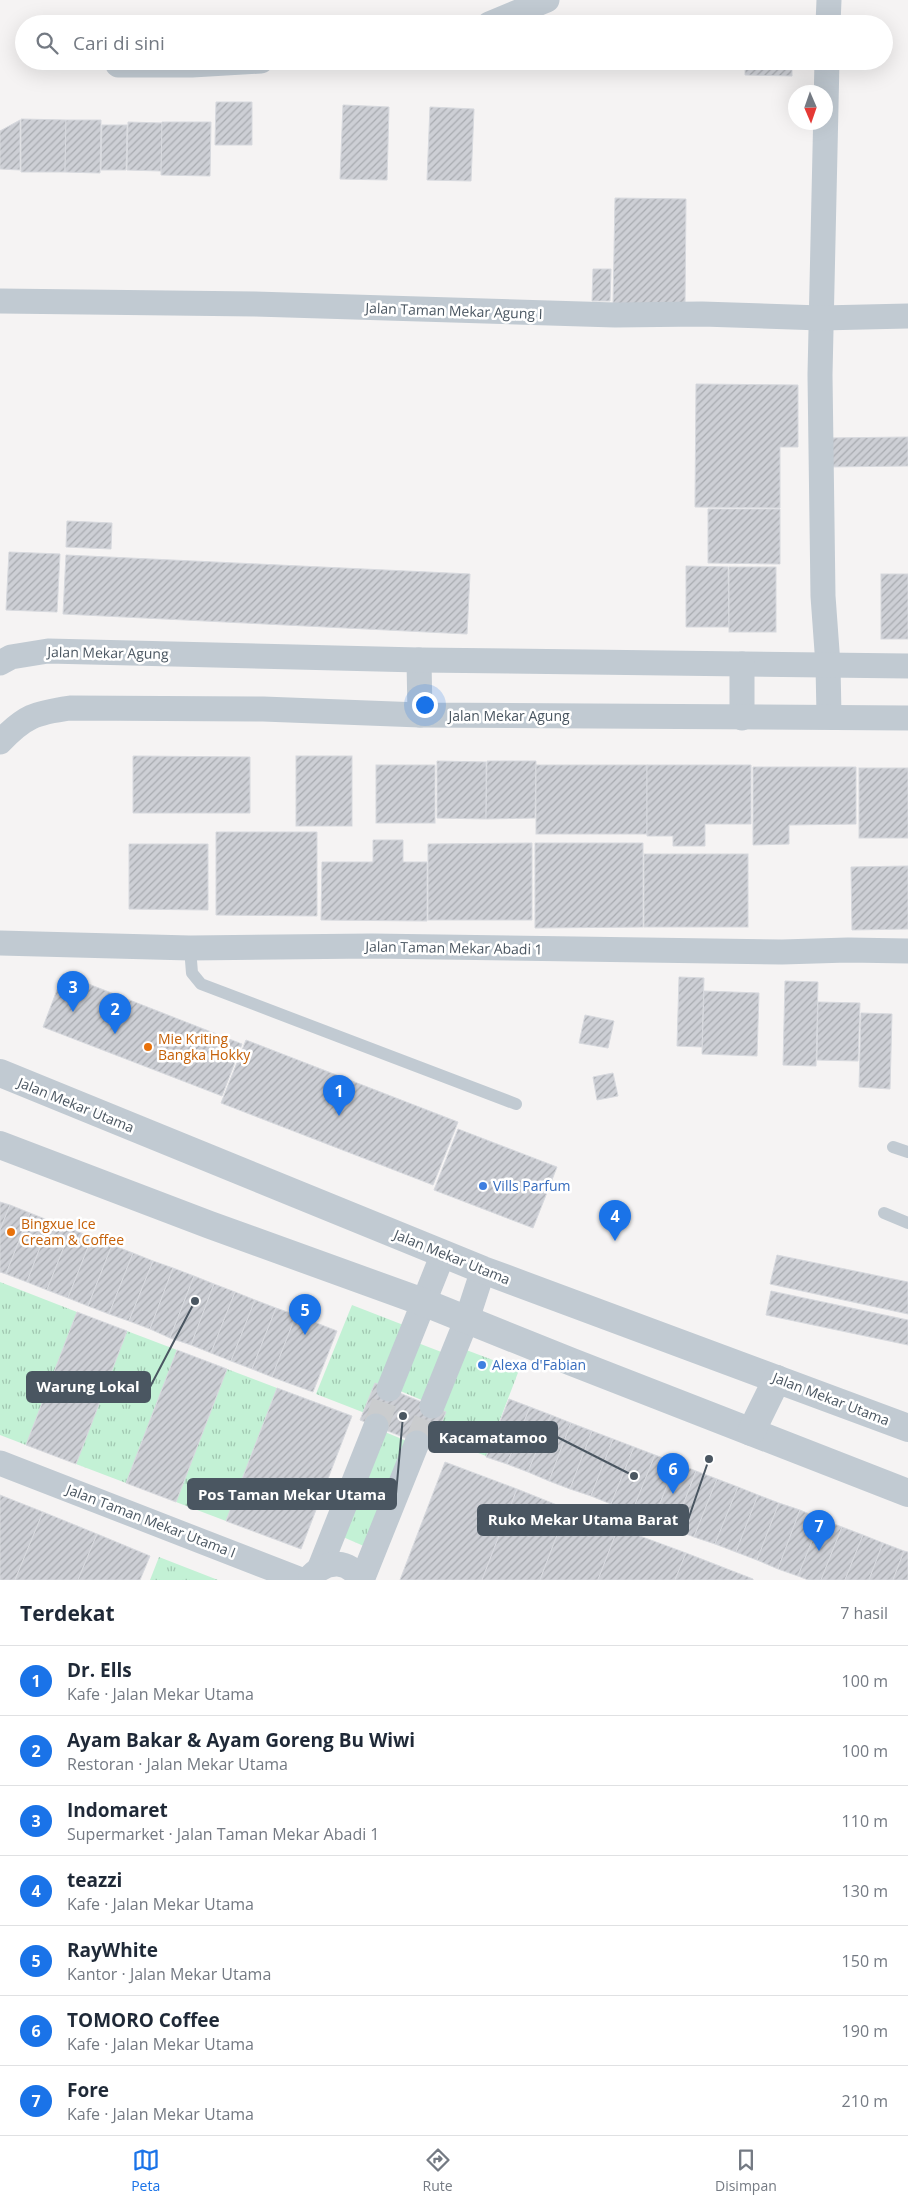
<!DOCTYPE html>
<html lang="id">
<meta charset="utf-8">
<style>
body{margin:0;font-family:"Open Sans",sans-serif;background:#f2f2f3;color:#1f2937}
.compass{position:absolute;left:788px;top:85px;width:45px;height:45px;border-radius:50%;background:#fff;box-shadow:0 5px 20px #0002;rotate:178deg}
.you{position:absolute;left:424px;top:704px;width:18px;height:18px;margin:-12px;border:4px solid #fff;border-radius:50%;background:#1a73e8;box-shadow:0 0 0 8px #1a73e833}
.badge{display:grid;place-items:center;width:32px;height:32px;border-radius:50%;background:#1a73e8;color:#fff;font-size:16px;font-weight:700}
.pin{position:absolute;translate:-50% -41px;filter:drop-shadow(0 1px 2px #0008)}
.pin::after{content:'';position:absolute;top:26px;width:18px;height:15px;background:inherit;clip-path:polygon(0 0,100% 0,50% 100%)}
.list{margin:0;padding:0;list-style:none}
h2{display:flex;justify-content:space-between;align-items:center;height:65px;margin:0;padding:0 20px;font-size:21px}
h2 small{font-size:16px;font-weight:400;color:#747a83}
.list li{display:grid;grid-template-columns:32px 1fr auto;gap:15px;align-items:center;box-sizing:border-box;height:70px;padding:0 20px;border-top:1px solid #e0e1e3}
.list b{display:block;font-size:19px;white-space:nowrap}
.list p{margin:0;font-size:16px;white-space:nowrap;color:#747a83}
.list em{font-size:16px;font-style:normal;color:#747a83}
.icon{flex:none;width:28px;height:28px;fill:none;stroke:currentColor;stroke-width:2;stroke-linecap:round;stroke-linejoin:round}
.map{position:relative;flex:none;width:908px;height:1580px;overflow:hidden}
.search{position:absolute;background:#fff;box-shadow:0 5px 20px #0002;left:15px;right:15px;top:15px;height:55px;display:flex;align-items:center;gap:12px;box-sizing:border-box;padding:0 18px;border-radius:28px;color:#747a83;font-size:19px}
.sheet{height:555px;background:#fff}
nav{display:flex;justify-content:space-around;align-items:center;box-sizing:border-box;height:70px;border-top:1px solid #e0e1e3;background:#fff;font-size:14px;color:#747a83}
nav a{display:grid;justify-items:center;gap:2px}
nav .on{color:#1a73e8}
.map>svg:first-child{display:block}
.grass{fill:url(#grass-tufts)}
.building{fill:url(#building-hatch);stroke:#d7d9de}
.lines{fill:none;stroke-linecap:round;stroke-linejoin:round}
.minor-tunnel{stroke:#caccce;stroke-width:25;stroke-dasharray:25 12;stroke-linecap:butt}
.service{stroke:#c1cad2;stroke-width:12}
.minor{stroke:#c1cad2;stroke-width:25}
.tertiary{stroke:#c1cad2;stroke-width:28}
.food-dot{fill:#e8710a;stroke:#fff;stroke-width:2}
.shop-dot{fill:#3f7fe0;stroke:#fff;stroke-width:2}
.labels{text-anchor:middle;stroke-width:5;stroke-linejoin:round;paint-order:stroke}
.street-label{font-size:14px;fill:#4a5661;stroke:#fff}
.food-label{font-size:14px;fill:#c56008;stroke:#fff;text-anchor:start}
.shop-label{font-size:14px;fill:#366cbe;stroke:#fff;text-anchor:start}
.leader{fill:none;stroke:#4a5661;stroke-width:2}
.callout-dot{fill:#4a5661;stroke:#fff;stroke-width:2}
.callout{fill:#4a5661;stroke:#4a5661;stroke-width:2}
.callout-label{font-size:15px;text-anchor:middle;font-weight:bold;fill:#fff}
</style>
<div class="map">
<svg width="908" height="1580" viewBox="0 0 908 1580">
<defs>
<pattern id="grass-tufts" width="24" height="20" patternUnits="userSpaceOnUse" patternTransform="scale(1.25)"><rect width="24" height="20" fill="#c3f1d5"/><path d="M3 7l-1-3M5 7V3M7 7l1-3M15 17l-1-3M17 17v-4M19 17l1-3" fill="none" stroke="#a0c6b0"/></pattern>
<pattern id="building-hatch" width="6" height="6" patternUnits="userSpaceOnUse" patternTransform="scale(1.25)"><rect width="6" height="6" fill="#cdcfd5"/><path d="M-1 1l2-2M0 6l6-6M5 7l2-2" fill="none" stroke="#a8abb0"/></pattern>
</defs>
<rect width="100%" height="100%" fill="#f5f3f3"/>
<!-- grass -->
<g class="grass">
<path d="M0 1282 77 1312 26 1445 0 1435Z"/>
<path d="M352 1305 406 1326 370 1415 316 1394Z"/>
<path d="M127 1331 177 1350 126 1483 76 1464Z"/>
<path d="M418 1343 444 1353 424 1401 398 1390Z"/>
<path d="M461 1348 519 1370 486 1456 428 1434Z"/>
<path d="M227 1369 277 1388 226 1521 176 1502Z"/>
<path d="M385 1432 409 1442 366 1547 343 1537Z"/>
<path d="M159 1557 218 1580H150Z"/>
</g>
<!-- building -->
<g class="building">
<path d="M745 18 793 19V24H745Z"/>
<path d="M745 61H792V76L745 75Z"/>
<path d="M216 102H252V145H215Z"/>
<path d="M343 105 389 107 387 180 340 179Z"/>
<path d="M430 107 474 109 471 181 427 180Z"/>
<path d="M21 119 66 120 65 172H21Z"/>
<path d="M20 120V170L0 169V131Z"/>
<path d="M66 120H101L100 173 65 172Z"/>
<path d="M128 122 162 123 161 171 127 170Z"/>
<path d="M162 122H211L210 176 161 175Z"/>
<path d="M102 125H127L126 170H101Z"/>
<path d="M615 198 686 199 685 307 613 306Z"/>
<path d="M593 269H611L610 301H592Z"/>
<path d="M696 384 798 385V447H780V508L695 507Z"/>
<path d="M908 437V466L826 467V438Z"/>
<path d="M708 509H780V564L708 563Z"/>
<path d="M67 521 112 523 111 549 66 547Z"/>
<path d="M9 552 60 554 57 612 6 610Z"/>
<path d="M66 555 470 574 467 634 63 614Z"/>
<path d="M686 566 728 567 729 627H686Z"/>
<rect x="729" y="567" width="47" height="65"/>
<rect x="881" y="574" width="27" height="65"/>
<path d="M133 756 250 757V813H133Z"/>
<rect x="296" y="756" width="56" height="70"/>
<path d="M437 761 486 762V819L437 818Z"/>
<path d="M487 761H536L535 818 486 819Z"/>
<rect x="376" y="765" width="59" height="58"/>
<rect x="536" y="765" width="111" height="69"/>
<path d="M647 765H751V824H705V846H673V836H647Z"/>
<path d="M753 767H856V824L789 825V844L753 845Z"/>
<rect x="859" y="768" width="49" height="70"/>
<path d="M216 832H317V916L216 915Z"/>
<path d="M373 840H403V862H427V921L321 920 322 862H373Z"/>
<path d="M532 843V920H428V844Z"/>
<path d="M535 843H643V927L535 928Z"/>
<path d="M129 844H208V910L129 909Z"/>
<rect x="644" y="854" width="104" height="73"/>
<path d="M908 866V929L852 930 851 867Z"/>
<path d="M63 974 242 1044 222 1096 43 1027Z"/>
<path d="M679 977 704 978 702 1047 677 1046Z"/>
<path d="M785 981 818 982 816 1066 783 1065Z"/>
<path d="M704 991 759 993 757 1056 702 1054Z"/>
<path d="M818 1002 860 1003 858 1061 817 1060Z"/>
<path d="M861 1013 892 1014 890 1089 859 1087Z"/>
<path d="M585 1015 614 1021 608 1048 579 1043Z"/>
<path d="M246 1040 458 1122 433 1185 221 1103Z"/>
<path d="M613 1073 618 1096 597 1100 593 1077Z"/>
<path d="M458 1129 557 1167 533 1228 434 1190Z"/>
<path d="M0 1202 10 1205 0 1230Z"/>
<path d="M10 1205 30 1213 6 1274 0 1272V1230Z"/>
<path d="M30 1213 50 1221 27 1282 6 1274Z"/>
<path d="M50 1221 71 1229 47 1290 27 1282Z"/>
<path d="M71 1229 92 1237 68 1298 47 1290Z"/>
<path d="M92 1237 112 1245 88 1306 68 1298Z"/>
<path d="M112 1245 133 1253 109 1314 88 1306Z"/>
<path d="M133 1253 153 1261 129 1321 109 1314Z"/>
<path d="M777 1255 908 1282V1314L770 1284Z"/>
<path d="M153 1261 173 1268 150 1329 129 1321Z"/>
<path d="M173 1268 194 1276 170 1338 150 1329Z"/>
<path d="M194 1276 214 1284 191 1345 170 1338Z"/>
<path d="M214 1284 235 1292 211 1353 191 1345Z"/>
<path d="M771 1291 908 1320V1345L766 1315Z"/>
<path d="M235 1292 255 1300 231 1361 211 1353Z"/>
<path d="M255 1300 276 1308 252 1369 231 1361Z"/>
<path d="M276 1308 296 1315 272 1377 252 1369Z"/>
<path d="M77 1312 127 1331 76 1464 26 1445Z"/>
<path d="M296 1315 337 1331 313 1392 272 1377Z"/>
<path d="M177 1350 227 1369 176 1502 126 1483Z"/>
<path d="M375 1383 446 1412 431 1448 360 1420Z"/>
<path d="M277 1388 352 1416 301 1549 226 1521Z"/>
<path d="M509 1399 530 1407 507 1464 486 1457Z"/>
<path d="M530 1407 551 1415 528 1472 507 1464Z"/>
<path d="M551 1415 571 1423 549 1481 528 1472Z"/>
<path d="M571 1423 592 1431 570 1489 549 1481Z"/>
<path d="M592 1431 613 1439 591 1496 570 1489Z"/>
<path d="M613 1439 634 1447 611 1504 591 1496Z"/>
<path d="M634 1447 655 1455 632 1512 611 1504Z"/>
<path d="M655 1455 676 1463 653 1521 632 1512Z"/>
<path d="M445 1462 517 1489 482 1580H400Z"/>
<path d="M676 1463 696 1471 674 1529 653 1521Z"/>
<path d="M696 1471 717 1479 694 1537 674 1529Z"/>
<path d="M717 1479 738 1487 715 1544 694 1537Z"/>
<path d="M738 1487 758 1495 736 1552 715 1544Z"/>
<path d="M517 1489 567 1509 540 1580H482Z"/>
<path d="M0 1495 43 1512 15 1580H0Z"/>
<path d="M758 1495 779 1503 757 1560 736 1552Z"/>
<path d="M779 1503 800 1510 778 1569 757 1560Z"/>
<path d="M567 1509 618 1528 598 1580H540Z"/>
<path d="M800 1510 821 1519 798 1576 778 1569Z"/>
<path d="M43 1512 97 1534 78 1580H15Z"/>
<path d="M821 1519 842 1527 821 1580H808L798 1576Z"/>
<path d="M842 1527 863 1535 845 1580H821Z"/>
<path d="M618 1528 686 1553 675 1580H598Z"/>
<path d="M97 1534 150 1556 140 1580H78Z"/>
<path d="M863 1535 883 1543 869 1580H845Z"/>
<path d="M883 1543 904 1551 893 1580H869Z"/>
<path d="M904 1551 908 1552V1580H893Z"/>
<path d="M686 1553 753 1579V1580H675Z"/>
</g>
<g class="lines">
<!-- minor-tunnel -->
<g class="minor-tunnel">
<path d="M376 1426 389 1389"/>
<path d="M417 1443 432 1406"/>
</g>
<!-- service -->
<g class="service">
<path d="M190 948 192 973 201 984 516 1104"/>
<path d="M893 1147 908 1152"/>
<path d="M884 1213 908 1223"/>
</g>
<!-- minor -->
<g class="minor">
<path d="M489 24 547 0"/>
<path d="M828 24 829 0"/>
<path d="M827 61 820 375 823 596 828 665 829 716"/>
<path d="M118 65H192L261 61"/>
<path d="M0 301 255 304 615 315 702 314 821 318 908 316"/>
<path d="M419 660 420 715"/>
<path d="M0 663 11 657 48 651 419 660 908 666"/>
<path d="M742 664V718"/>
<path d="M0 742C25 716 35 713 70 708L263 709 420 715 908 718"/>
<path d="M0 943 190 948 372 946 782 952 848 950 908 951"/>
<path d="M389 1389 443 1254"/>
<path d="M432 1406 467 1319 483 1270"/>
<path d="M0 1463 301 1580"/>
<path d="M320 1567 376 1426"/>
<path d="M311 1576C328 1560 348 1559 361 1580"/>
<path d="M362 1580 417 1443"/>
</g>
<!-- tertiary -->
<g class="tertiary">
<path d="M0 1073 483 1270 908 1428"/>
<path d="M0 1145 210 1225 423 1302 572 1362 908 1493"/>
<path d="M751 1432 777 1379"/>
</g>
</g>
<!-- markers -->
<g class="food-dot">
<circle cx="148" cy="1047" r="5"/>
<circle cx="11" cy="1232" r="5"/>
</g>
<g class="shop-dot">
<circle cx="483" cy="1186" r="5"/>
<circle cx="482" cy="1365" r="5"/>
</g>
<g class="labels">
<!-- street labels -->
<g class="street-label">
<text transform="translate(454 311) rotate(2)" y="5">Jalan Taman Mekar Agung I</text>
<text transform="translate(108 653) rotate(1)" y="5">Jalan Mekar Agung</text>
<text x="509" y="721">Jalan Mekar Agung</text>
<text transform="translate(454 948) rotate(1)" y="5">Jalan Taman Mekar Abadi 1</text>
<text transform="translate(76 1105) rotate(22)" y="5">Jalan Mekar Utama</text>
<text transform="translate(452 1257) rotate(22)" y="5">Jalan Mekar Utama</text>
<text transform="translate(831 1399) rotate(21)" y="5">Jalan Mekar Utama</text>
<text transform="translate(151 1521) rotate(21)" y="5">Jalan Taman Mekar Utama I</text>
</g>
<!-- food labels -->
<g class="food-label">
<text x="158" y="1044">Mie Kriting<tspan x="158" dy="16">Bangka Hokky</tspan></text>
<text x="21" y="1229">Bingxue Ice<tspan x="21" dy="16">Cream &amp; Coffee</tspan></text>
</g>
<!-- shop labels -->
<g class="shop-label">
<text x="493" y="1191">Vills Parfum</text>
<text x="492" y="1370">Alexa d'Fabian</text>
</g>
</g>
<!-- callouts -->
<path class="leader" d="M195 1301L150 1387M634 1476L557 1437M403 1416L396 1494M709 1459L688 1520"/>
<g class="callout-dot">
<circle cx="195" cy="1301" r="5"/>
<circle cx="634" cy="1476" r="5"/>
<circle cx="403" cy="1416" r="5"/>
<circle cx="709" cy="1459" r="5"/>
</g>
<g class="callout">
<rect x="27" y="1372" width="123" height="30" rx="5"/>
<rect x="429" y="1422" width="128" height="30" rx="5"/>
<rect x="188" y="1479" width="208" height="30" rx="5"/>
<rect x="478" y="1505" width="210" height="30" rx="5"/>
</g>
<g class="callout-label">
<text x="88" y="1392">Warung Lokal</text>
<text x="493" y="1443">Kacamatamoo</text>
<text x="292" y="1500">Pos Taman Mekar Utama</text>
<text x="583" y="1525">Ruko Mekar Utama Barat</text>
</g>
</svg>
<svg class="compass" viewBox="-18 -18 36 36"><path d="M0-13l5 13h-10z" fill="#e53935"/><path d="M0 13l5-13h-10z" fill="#747a83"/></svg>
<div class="you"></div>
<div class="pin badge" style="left:339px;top:1116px">1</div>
<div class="pin badge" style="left:115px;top:1034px">2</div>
<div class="pin badge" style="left:73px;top:1012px">3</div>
<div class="pin badge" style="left:615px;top:1241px">4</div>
<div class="pin badge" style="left:305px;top:1335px">5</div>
<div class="pin badge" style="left:673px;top:1494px">6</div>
<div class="pin badge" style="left:819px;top:1551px">7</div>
<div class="search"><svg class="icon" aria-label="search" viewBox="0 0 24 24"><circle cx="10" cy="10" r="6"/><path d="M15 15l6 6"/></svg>Cari di sini</div>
</div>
<section class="sheet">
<h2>Terdekat<small>7 hasil</small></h2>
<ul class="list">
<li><span class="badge">1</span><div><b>Dr. Ells</b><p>Kafe · Jalan Mekar Utama</p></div><em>100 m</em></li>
<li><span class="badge">2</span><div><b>Ayam Bakar &amp; Ayam Goreng Bu Wiwi</b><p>Restoran · Jalan Mekar Utama</p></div><em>100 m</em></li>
<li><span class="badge">3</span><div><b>Indomaret</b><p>Supermarket · Jalan Taman Mekar Abadi 1</p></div><em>110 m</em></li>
<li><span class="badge">4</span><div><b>teazzi</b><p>Kafe · Jalan Mekar Utama</p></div><em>130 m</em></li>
<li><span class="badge">5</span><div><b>RayWhite</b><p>Kantor · Jalan Mekar Utama</p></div><em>150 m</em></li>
<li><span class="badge">6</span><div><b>TOMORO Coffee</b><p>Kafe · Jalan Mekar Utama</p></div><em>190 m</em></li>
<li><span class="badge">7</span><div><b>Fore</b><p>Kafe · Jalan Mekar Utama</p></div><em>210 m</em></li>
</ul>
</section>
<nav>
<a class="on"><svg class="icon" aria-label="map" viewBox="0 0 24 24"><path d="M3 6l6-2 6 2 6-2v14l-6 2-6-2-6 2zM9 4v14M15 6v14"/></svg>Peta</a>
<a><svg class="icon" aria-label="directions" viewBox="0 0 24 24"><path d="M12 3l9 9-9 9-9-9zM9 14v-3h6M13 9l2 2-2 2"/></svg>Rute</a>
<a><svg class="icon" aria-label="saved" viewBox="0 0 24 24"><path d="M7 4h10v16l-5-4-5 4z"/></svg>Disimpan</a>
</nav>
